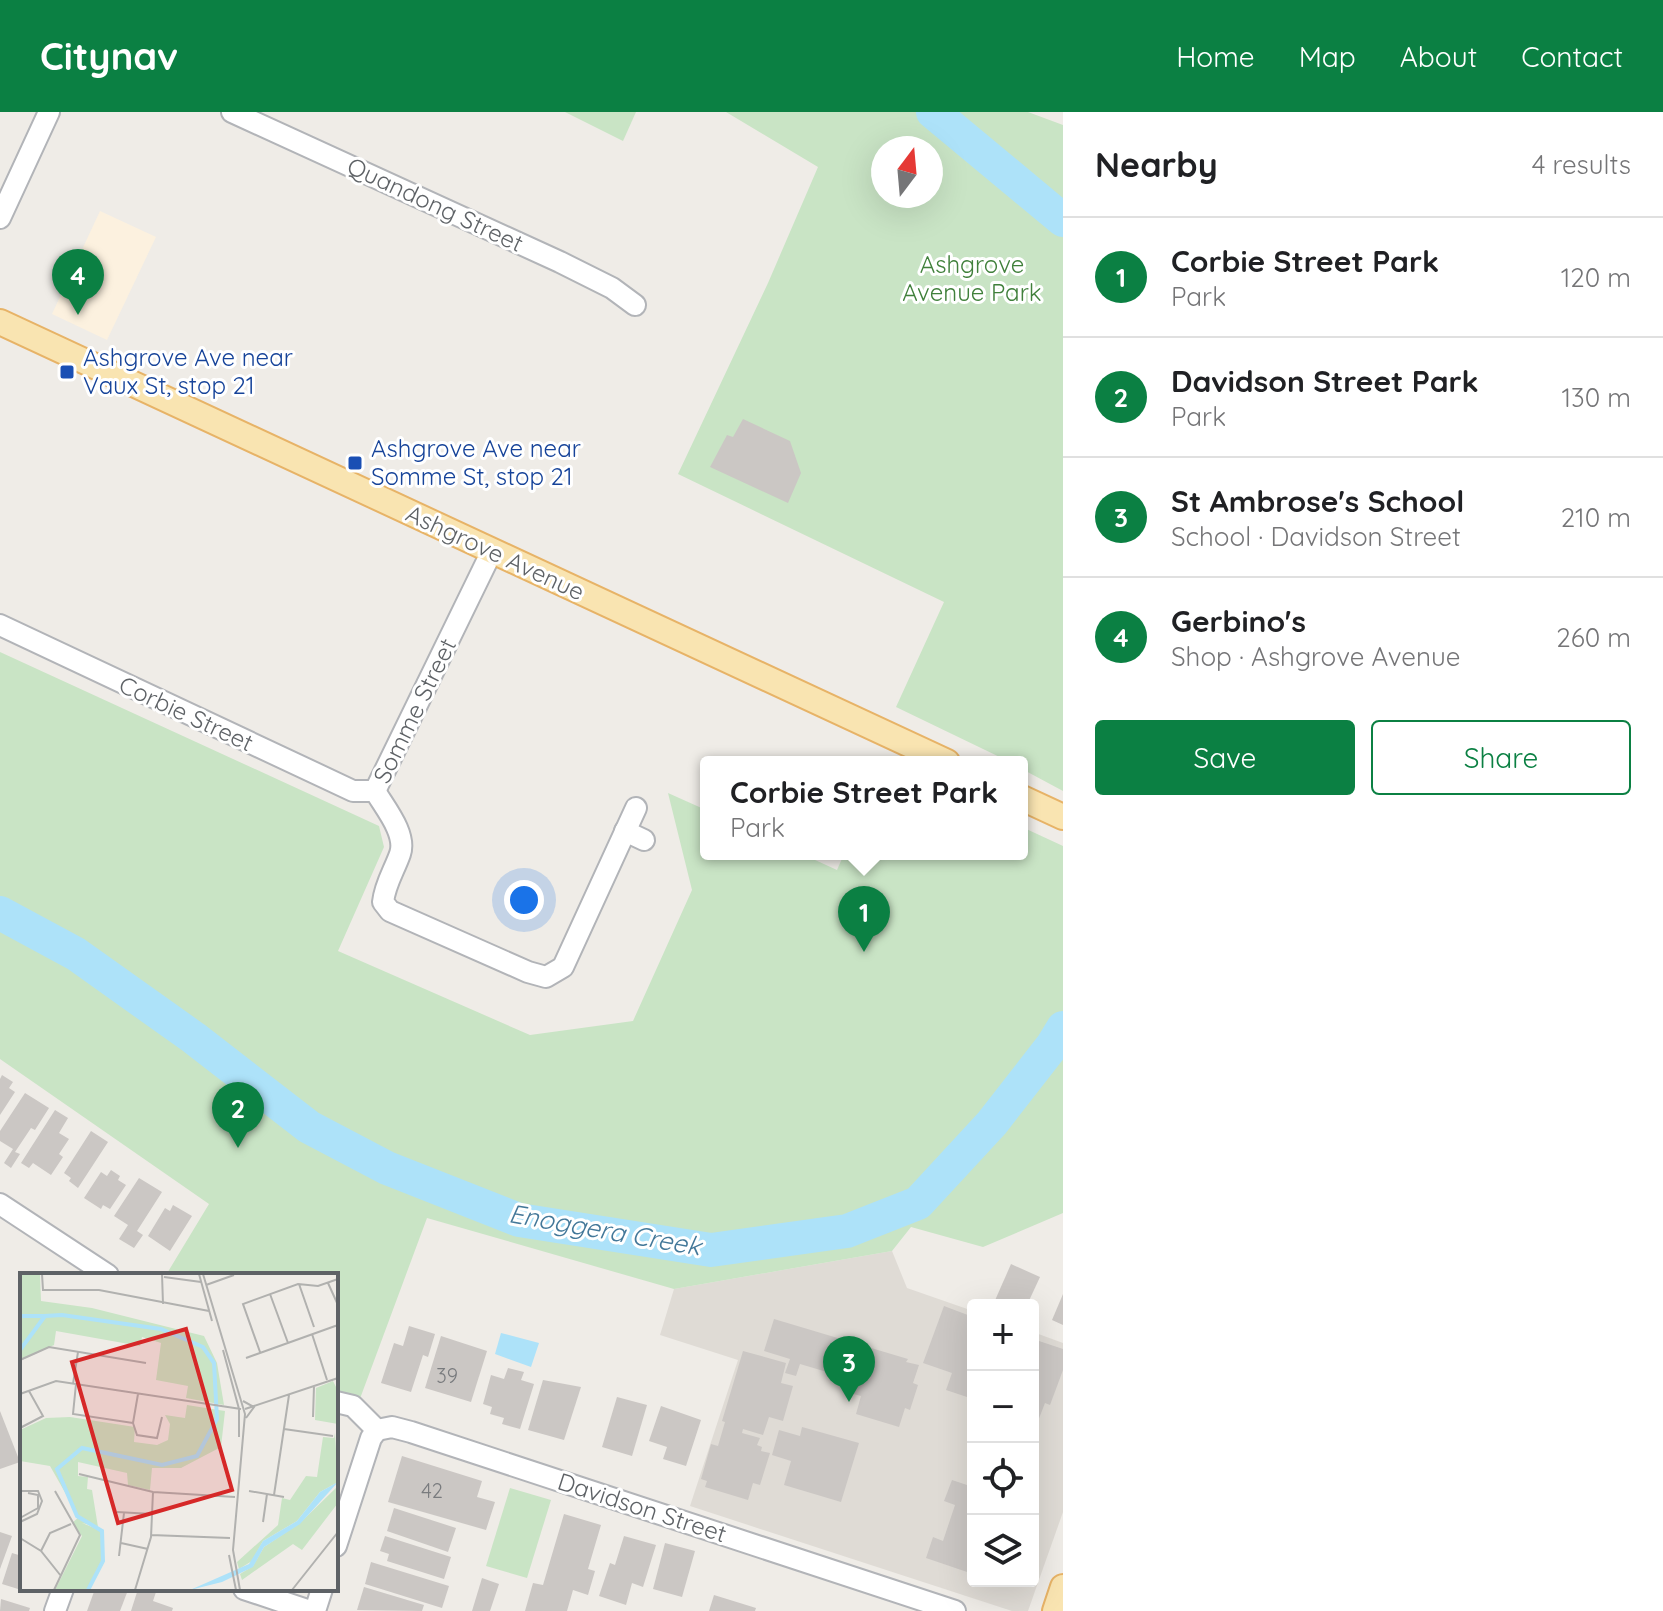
<!DOCTYPE html>
<meta charset="utf-8">
<style>
body{margin:0;font-family:Quicksand,sans-serif;background:#f2f2f2;color:#202124}
.controls{position:absolute;right:24px;bottom:24px;display:grid;overflow:hidden;border-radius:8px;box-shadow:0 8px 32px #0002}
.controls button{width:72px;height:72px;display:grid;place-items:center;padding:0;border:0;border-bottom:2px solid #e0e0e0;background:#fff;color:#202124;font:40px sans-serif}
.compass{position:absolute;left:871px;top:24px;width:72px;height:72px;border-radius:50%;background:#fff;box-shadow:0 8px 32px #0002;rotate:16deg}
.you{position:absolute;left:524px;top:788px;width:28px;height:28px;margin:-20px;border:6px solid #fff;border-radius:50%;background:#1a73e8;box-shadow:0 0 0 12px #1a73e833}
.badge{display:grid;place-items:center;width:52px;height:52px;border-radius:50%;background:#0b8043;color:#fff;font-size:26px;font-weight:700}
.pin{position:absolute;translate:-50% -66px;filter:drop-shadow(0 2px 4px #0008)}
.pin::after{content:'';position:absolute;top:42px;width:28px;height:24px;background:inherit;clip-path:polygon(0 0,100% 0,50% 100%)}
.popup{position:absolute;left:700px;top:644px;width:328px;height:104px;box-sizing:border-box;display:grid;place-content:center;border-radius:8px;background:#fff;filter:drop-shadow(0 2px 6px #0005);font-size:26px;white-space:nowrap;color:#757577}
.popup b{font-size:30px;color:#202124}
.popup::after{content:'';position:absolute;left:50%;top:100%;margin-left:-16px;border:16px solid transparent;border-top-color:#fff}
.list{margin:0;padding:0;list-style:none}
h2{display:flex;justify-content:space-between;align-items:center;height:104px;margin:0;padding:0 32px;font-size:34px}
h2 small{font-size:26px;font-weight:400;color:#757577}
.list li{display:grid;grid-template-columns:52px 1fr auto;gap:24px;align-items:center;box-sizing:border-box;height:120px;padding:0 32px;border-top:2px solid #e0e0e0}
.list b{display:block;font-size:30px;white-space:nowrap}
.list p{margin:0;font-size:26px;white-space:nowrap;color:#757577}
.list em{font-size:26px;font-style:normal;color:#757577}
.actions{display:flex;gap:16px;padding:24px 32px}
.actions a{flex:1;padding:18px 0;border:2px solid #0b8043;border-radius:8px;text-align:center;font-size:28px;color:#0b8043}
.actions .main{background:#0b8043;color:#fff}
.icon{flex:none;width:44px;height:44px;fill:none;stroke:currentColor;stroke-width:2;stroke-linecap:round;stroke-linejoin:round}
.map{position:relative;flex:none;width:1063px;height:1499px;overflow:hidden}
header{display:flex;align-items:center;gap:48px;box-sizing:border-box;height:112px;padding:0 40px;background:#0b8043;color:#fff}
header strong{font-size:38px}
nav{display:flex;gap:44px;margin-inline-start:auto;font-size:28px}
main{display:flex}
aside{flex:1;background:#fff}
.map>svg:first-child{display:block}
.commercial{fill:#fcf1df}
.education{fill:#dfdbd5}
.green{fill:#c9e4c5;fill-rule:evenodd}
.water{fill:#ade2f9}
.lines{fill:none;stroke-linecap:round;stroke-linejoin:round}
.river{stroke:#ade2f9;stroke-width:34}
.building{fill:#cbc7c4}
.minor-casing{stroke:#b2b4b8;stroke-width:24}
.major-casing{stroke:#e7b367;stroke-width:28}
.minor{stroke:#fff;stroke-width:20}
.major{stroke:#f9e4b1;stroke-width:24}
.transit-dot{fill:#1a4fb4;stroke:#fff;stroke-width:3}
.labels{text-anchor:middle;stroke-width:6;stroke-linejoin:round;paint-order:stroke}
.number-label{font-size:20px;fill:#797b7e}
.street-label{font-size:24px;fill:#5e6266;stroke:#fff}
.park-label{font-size:24px;fill:#40803b;stroke:#fff}
.transit-label{font-size:24px;fill:#164399;stroke:#fff;text-anchor:start}
.water-label{font-size:26px;font-style:italic;fill:#437899;stroke:#fff}
.inset-river{fill:none;stroke:#ade2f9;stroke-width:4}
.inset-road{fill:none;stroke:#b1b1af;stroke-width:2}
.view{fill:#d62828;fill-opacity:0.15;stroke:#d62828;stroke-width:4}
.inset-edge{fill:none;stroke:#5e6266;stroke-width:4}
</style>
<header>
<strong>Citynav</strong>
<nav><a>Home</a><a>Map</a><a>About</a><a>Contact</a></nav>
</header>
<main>
<div class="map">
<svg width="1063" height="1499" viewBox="0 0 1063 1499">
<rect width="100%" height="100%" fill="#efece7"/>
<!-- commercial -->
<path class="commercial" d="M100 99 156 125 107 228 52 202Z"/>
<!-- education -->
<path class="education" d="M892 1139 907 1176 973 1199V1469H1033V1220L1063 1231V1400L1028 1499H1012L690 1394 738 1248 660 1223 674 1177Z"/>
<!-- green -->
<g class="green">
<path d="M565 0H636L623 29Z"/>
<path d="M726 0H1028L1063 13V679L1022 657V650H1010L896 595 944 490 678 362 768 171 818 55ZM883 36H931V84H883Z"/>
<path d="M0 540 379 714 384 735 338 839 530 923 633 909 692 778 668 681 706 698V742H802L837 758 844 742H1022V715L1063 734V1101L983 1135 911 1115 892 1139 674 1177 427 1106 358 1292 336 1280V1163H166L209 1092 0 947Z"/>
<path d="M510 1376 551 1388 527 1466 486 1454Z"/>
</g>
<!-- water -->
<path class="water" d="M501 1221 539 1231 531 1255 495 1242Z"/>
<g class="lines">
<!-- river -->
<g class="river">
<path d="M933 0 1063 108"/>
<path d="M0 801 76 842 194 926 309 1015 387 1056 519 1108 711 1138 847 1119 918 1091 992 1011 1052 934 1063 916"/>
</g>
</g>
<!-- building -->
<g class="building">
<path d="M743 307 790 329 801 361 788 391 710 355 727 323 733 325Z"/>
<path d="M2 963 13 970 9 976 15 980 0 1003V967Z"/>
<path d="M25 981 49 996 35 1018 31 1016 15 1040 20 1042 11 1056 4 1051 13 1037 0 1029V1019Z"/>
<path d="M55 998 68 1006 59 1021 69 1027 59 1042 63 1045 51 1063 33 1051 29 1056 21 1051Z"/>
<path d="M91 1019 108 1030 78 1076 69 1069 71 1066 64 1061Z"/>
<path d="M111 1058 120 1064 118 1068 126 1073 110 1097 103 1093 101 1097 84 1086 101 1060 107 1064Z"/>
<path d="M139 1066 162 1080 137 1119 143 1123 134 1136 119 1127 128 1113 114 1104Z"/>
<path d="M173 1093 192 1104 170 1139 148 1124 165 1096 170 1099Z"/>
<path d="M1011 1152 1040 1165 1027 1193H993Z"/>
<path d="M1063 1182V1213L1052 1208Z"/>
<path d="M944 1194 973 1205V1287L946 1278 952 1261 923 1251Z"/>
<path d="M774 1207 908 1247 906 1250 919 1253 913 1271 918 1273 910 1298 905 1296 899 1315 856 1302 861 1284 850 1281 854 1268 800 1252 796 1264 785 1261 790 1247 764 1239Z"/>
<path d="M409 1214 435 1222 428 1245 423 1243 411 1280 381 1271 394 1231 403 1234Z"/>
<path d="M441 1224 487 1239 471 1290 425 1276Z"/>
<path d="M1033 1227 1063 1237V1258L1050 1293 1045 1291 1038 1309 1033 1307Z"/>
<path d="M743 1239 786 1251 781 1271 793 1274 783 1309 769 1305 763 1323 743 1317 742 1321 760 1326 757 1333 762 1335 761 1339 770 1341 760 1373 753 1371 748 1388 705 1375 707 1369 701 1367 711 1332 718 1334 725 1310 722 1309Z"/>
<path d="M508 1256 524 1260 521 1268 534 1272 520 1317 502 1312 504 1306 490 1302 492 1295 483 1292 491 1263 504 1267Z"/>
<path d="M543 1268 581 1275 564 1328 528 1318Z"/>
<path d="M617 1285 647 1293 632 1344 602 1335Z"/>
<path d="M661 1294 701 1308 686 1354 663 1347 667 1335 649 1329Z"/>
<path d="M0 1299 20 1350 0 1357Z"/>
<path d="M802 1315 859 1331 841 1390 784 1373 791 1349 772 1343 779 1318 800 1324Z"/>
<path d="M402 1344 482 1369 477 1385 495 1390 486 1418 388 1390Z"/>
<path d="M952 1368 973 1375V1462L926 1446 933 1425 943 1429 955 1393 944 1389Z"/>
<path d="M394 1396 456 1416 448 1440 387 1419Z"/>
<path d="M564 1402 601 1413 588 1457 595 1459 588 1483 573 1478 567 1499H525L533 1471 543 1473Z"/>
<path d="M0 1420 12 1424 0 1457Z"/>
<path d="M385 1424 451 1445 444 1467 387 1449 389 1442 380 1439Z"/>
<path d="M624 1424 656 1433 643 1475 632 1471 626 1493 599 1484 610 1451 615 1453Z"/>
<path d="M665 1431 695 1439 682 1485 653 1477Z"/>
<path d="M12 1441 22 1444V1477H32L31 1481 2 1472Z"/>
<path d="M371 1450 449 1474 442 1496 365 1472Z"/>
<path d="M482 1466 499 1472 490 1499H472Z"/>
<path d="M364 1475 424 1493 422 1499 357 1498Z"/>
<path d="M95 1477 128 1478 120 1499H87Z"/>
<path d="M138 1477H157L153 1489 173 1496 172 1499H131Z"/>
<path d="M714 1483 756 1496 755 1499H709Z"/>
<path d="M1 1487 30 1496 29 1499H0Z"/>
</g>
<g class="lines">
<!-- minor casing -->
<g class="minor-casing">
<g id="minor">
<path d="M232 0 560 150 612 176 635 193"/>
<path d="M0 106 49 0"/>
<path d="M0 513 353 679H375"/>
<path d="M375 679C385 696 407 722 400 742 394 759 385 772 383 790L390 799 528 860 546 865 563 855 636 696"/>
<path d="M375 679 492 439"/>
<path d="M625 719 644 728"/>
<path d="M0 1092 108 1163"/>
<path d="M336 1290 353 1294 377 1318"/>
<path d="M377 1318 392 1315 411 1320 955 1499"/>
<path d="M336 1434 371 1326 377 1318"/>
<path d="M244 1477 310 1499"/>
<path d="M55 1499 63 1477"/>
<path d="M315 1499 322 1477"/>
</g>
</g>
<!-- major casing -->
<g class="major-casing">
<g id="major">
<path d="M0 210 947 650"/>
<path d="M1022 686 1063 705"/>
<path d="M1055 1499 1063 1475"/>
</g>
</g>
<!-- minor -->
<use href="#minor" class="minor"/>
<!-- major -->
<use href="#major" class="major"/>
</g>
<!-- markers -->
<g class="transit-dot">
<rect x="59" y="252" width="16" height="16" rx="4"/>
<rect x="347" y="343" width="16" height="16" rx="4"/>
</g>
<g class="labels">
<!-- number labels -->
<g class="number-label">
<text x="447" y="1271">39</text>
<text x="432" y="1386">42</text>
</g>
<!-- street labels -->
<g class="street-label">
<text transform="translate(435 93) rotate(25)" y="8">Quandong Street</text>
<text transform="translate(495 441) rotate(25)" y="8">Ashgrove Avenue</text>
<text transform="translate(415 599) rotate(-64)" y="8">Somme Street</text>
<text transform="translate(186 602) rotate(25)" y="8">Corbie Street</text>
<text transform="translate(642 1396) rotate(18)" y="8">Davidson Street</text>
</g>
<!-- park labels -->
<g class="park-label">
<text x="972" y="161">Ashgrove<tspan x="972" dy="28">Avenue Park</tspan></text>
</g>
<!-- transit labels -->
<g class="transit-label">
<text x="83" y="254">Ashgrove Ave near<tspan x="83" dy="28">Vaux St, stop 21</tspan></text>
<text x="371" y="345">Ashgrove Ave near<tspan x="371" dy="28">Somme St, stop 21</tspan></text>
</g>
<!-- water labels -->
<g class="water-label">
<text transform="translate(605 1118) rotate(10)" y="9">Enoggera Creek</text>
</g>
</g>
<!-- overview -->
<g transform="translate(20 1161)">
<rect width="318" height="318" fill="#efece7"/>
<path d="M0 1H20L21 28 72 35 184 63 197 90 204 132 166 125 168 113 136 107 141 70 122 64 120 73 36 58 34 72 0 88ZM313 108 318 118V151L295 147 296 115ZM167 132 205 138 201 174 161 195H132L130 217 108 212 107 200 58 189V203L68 204 67 216 72 217 78 254 62 250 82 258 83 288 68 317H35L62 263 52 250 59 244 30 193 0 188V157L26 145 50 144 115 154 114 169 137 172 148 167 150 151 145 142 165 145ZM315 160 318 209 300 219 277 248 243 268 232 288 219 296 217 289 258 252 262 225 270 227 286 203 297 204 303 164 314 165ZM318 213V230L282 277 273 271 222 307 220 301 233 293 244 274 280 250Z" fill="#c9e4c5"/>
<path d="M318 209 280 251 244 274 233 294 202 309 170 317 229 291 243 268 277 248 300 219Z" fill="#ade2f9"/>
<path class="inset-river" d="M0 43H25M0 77 25 43 42 42 141 56 183 74 194 90 197 146 177 183 142 192 62 175 37 196 57 243 82 258 83 288 68 317"/>
<path class="inset-road" d="M22 1 23 17H79L189 38M142 1 143 31M179 1 192 48M183 1 225 141 213 277 220 317M144 4 181 9M308 10 318 32M279 11 294 54M186 12 214 2M250 21 268 70M292 61 307 107M203 77 219 136V164M240 79 223 31 278 11 298 13 318 6M226 85 318 52M0 87 29 74 126 90M53 111 58 79M56 111 53 141 113 150M0 121 36 108 221 136M118 121 113 150 117 162 137 165 142 144M223 128 234 134 226 145M225 136 318 105M293 144 294 113M0 155 23 143 9 118M264 156 313 163M59 201 133 219 215 224M0 218H18L22 228 17 241 0 249M229 218 264 224M254 222 269 122M97 239 132 241M0 245 18 235V222L8 220M243 249 247 221M131 262 210 265M0 265 21 278 41 303M101 270 128 276M21 278 30 260 51 251M209 282 216 317M99 283 104 240M34 317 60 262 35 218M115 317 131 264 133 219M272 317 318 259"/>
<path class="view" d="M166 56 212 217 98 250 52 89Z"/>
<rect width="318" height="318" class="inset-edge"/>
</g>
</svg>
<div class="controls">
<button>+</button>
<button>−</button>
<button><svg class="icon" aria-label="locate" viewBox="0 0 24 24"><circle cx="12" cy="12" r="6"/><path d="M12 2v4M12 18v4M2 12h4M18 12h4"/></svg></button>
<button><svg class="icon" aria-label="layers" viewBox="0 0 24 24"><path d="M12 4l9 5-9 5-9-5zM3 14l9 5 9-5"/></svg></button>
</div>
<svg class="compass" viewBox="-18 -18 36 36"><path d="M0-13l5 13h-10z" fill="#e53935"/><path d="M0 13l5-13h-10z" fill="#757577"/></svg>
<div class="you"></div>
<div class="pin badge" style="left:864px;top:840px">1</div>
<div class="popup"><b>Corbie Street Park</b>Park</div>
<div class="pin badge" style="left:238px;top:1036px">2</div>
<div class="pin badge" style="left:849px;top:1290px">3</div>
<div class="pin badge" style="left:78px;top:203px">4</div>
</div>
<aside>
<h2>Nearby<small>4 results</small></h2>
<ul class="list">
<li><span class="badge">1</span><div><b>Corbie Street Park</b><p>Park</p></div><em>120 m</em></li>
<li><span class="badge">2</span><div><b>Davidson Street Park</b><p>Park</p></div><em>130 m</em></li>
<li><span class="badge">3</span><div><b>St Ambrose's School</b><p>School · Davidson Street</p></div><em>210 m</em></li>
<li><span class="badge">4</span><div><b>Gerbino's</b><p>Shop · Ashgrove Avenue</p></div><em>260 m</em></li>
</ul>
<div class="actions"><a class="main">Save</a><a>Share</a></div>
</aside>
</main>
